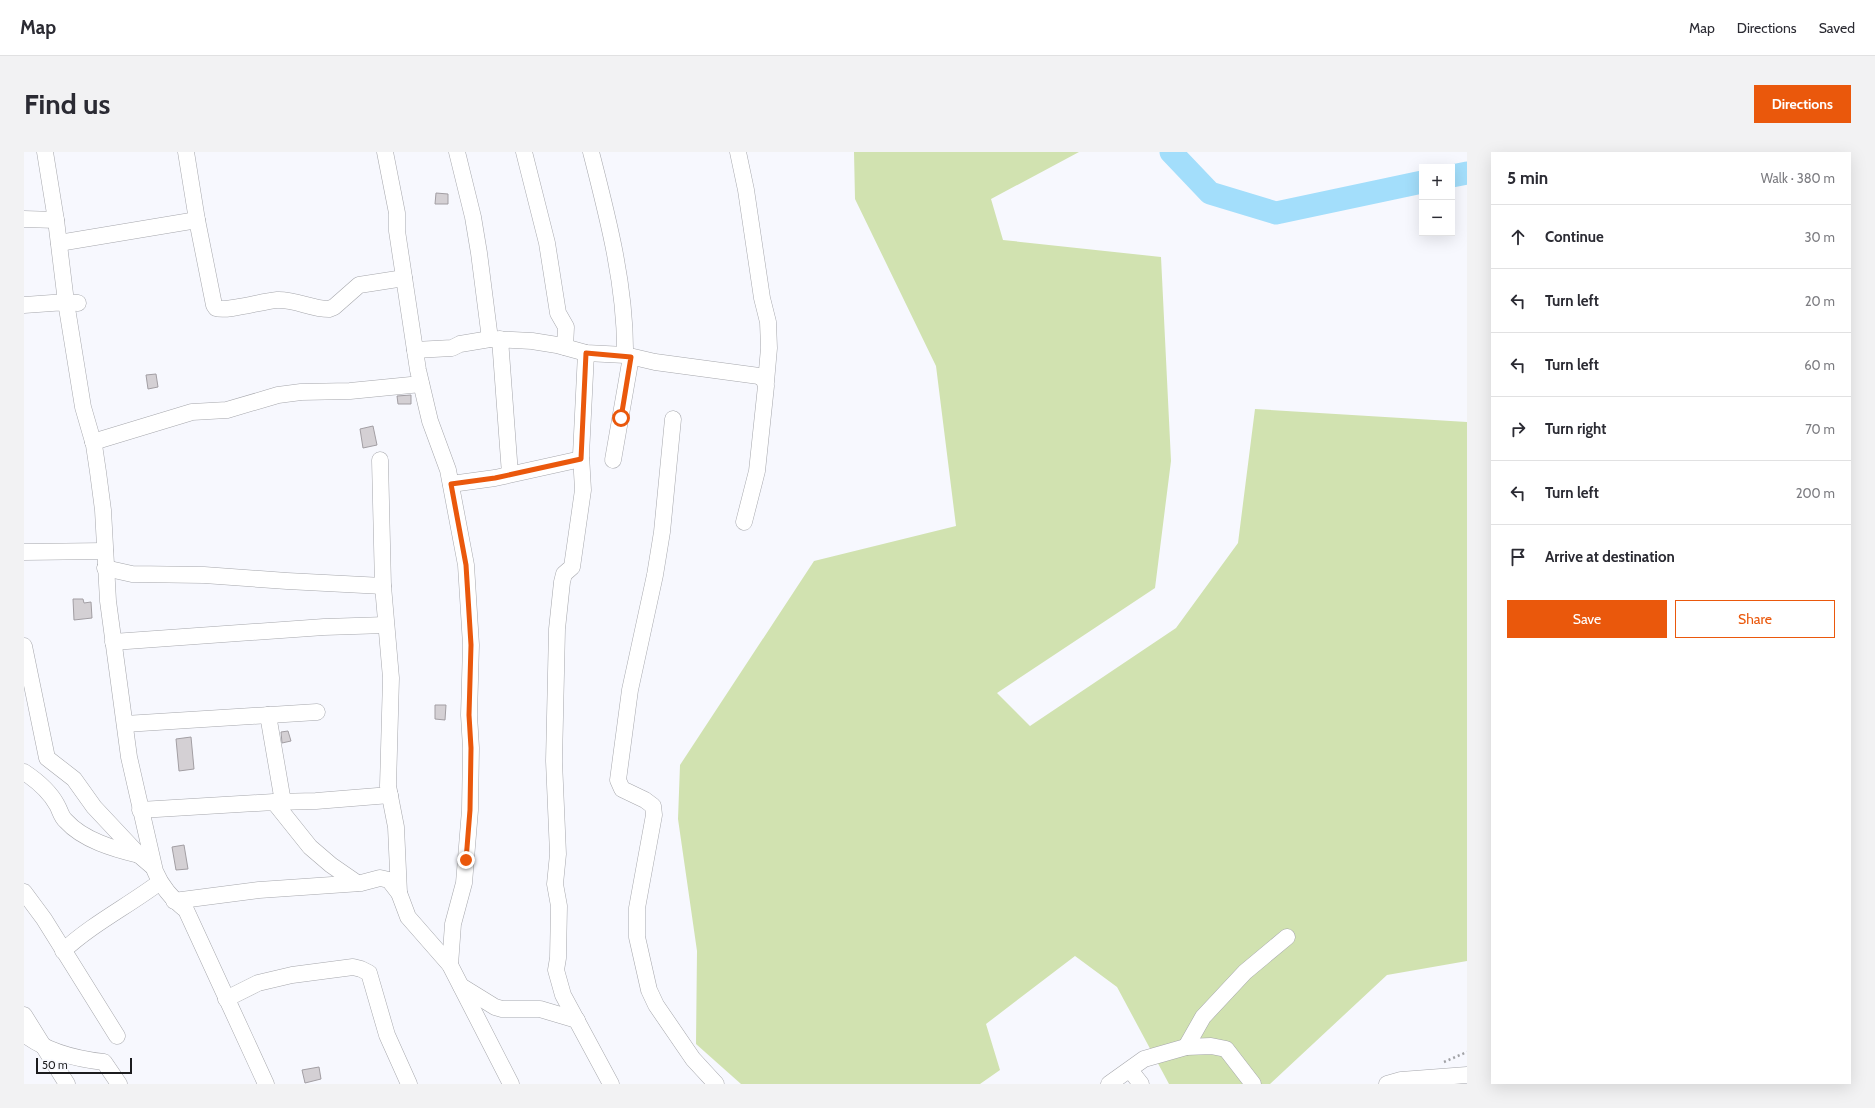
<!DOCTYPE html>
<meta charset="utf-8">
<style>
body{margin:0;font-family:Cabin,sans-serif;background:#f2f2f3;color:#2b2b33}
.controls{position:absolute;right:12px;top:12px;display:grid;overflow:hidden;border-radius:0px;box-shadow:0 4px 16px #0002}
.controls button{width:36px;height:36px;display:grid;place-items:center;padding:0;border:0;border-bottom:1px solid #e1e1e2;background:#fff;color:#2b2b33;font:20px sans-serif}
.scale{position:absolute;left:12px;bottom:10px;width:96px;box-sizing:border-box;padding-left:4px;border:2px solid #1c1c1e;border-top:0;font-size:11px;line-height:14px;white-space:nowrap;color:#1c1c1e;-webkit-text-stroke:3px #f7f8fe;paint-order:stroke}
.stop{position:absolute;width:12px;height:12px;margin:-9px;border:3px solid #ea580c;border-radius:50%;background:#fff}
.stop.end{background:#ea580c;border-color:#fff;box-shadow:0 1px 4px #0008}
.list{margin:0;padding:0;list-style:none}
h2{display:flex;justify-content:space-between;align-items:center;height:52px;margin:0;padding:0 16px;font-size:17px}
h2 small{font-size:13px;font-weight:400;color:#7c7c81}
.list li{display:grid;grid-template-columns:26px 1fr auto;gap:12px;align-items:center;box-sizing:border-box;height:64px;padding:0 16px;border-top:1px solid #e1e1e2}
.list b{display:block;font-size:15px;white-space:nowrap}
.list em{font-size:13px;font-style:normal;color:#7c7c81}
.actions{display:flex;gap:8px;padding:12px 16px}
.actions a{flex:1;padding:9px 0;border:1px solid #ea580c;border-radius:0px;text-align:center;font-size:14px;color:#ea580c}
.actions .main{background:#ea580c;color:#fff}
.icon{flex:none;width:22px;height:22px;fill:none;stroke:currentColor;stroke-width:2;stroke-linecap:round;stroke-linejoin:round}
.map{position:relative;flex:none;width:1443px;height:932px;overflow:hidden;border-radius:0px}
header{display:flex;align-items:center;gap:24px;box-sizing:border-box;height:56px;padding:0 20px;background:#fff;border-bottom:1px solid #e1e1e2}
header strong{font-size:19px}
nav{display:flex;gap:22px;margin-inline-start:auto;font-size:14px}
.intro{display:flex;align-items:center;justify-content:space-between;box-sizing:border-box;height:96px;padding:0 24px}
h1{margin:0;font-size:28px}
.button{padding:10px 18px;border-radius:0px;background:#ea580c;color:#fff;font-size:14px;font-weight:700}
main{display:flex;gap:24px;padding:0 24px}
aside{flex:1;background:#fff;border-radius:0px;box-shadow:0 4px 16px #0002}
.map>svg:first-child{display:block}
.green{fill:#d1e2b0}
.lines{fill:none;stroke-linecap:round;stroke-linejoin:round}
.river{stroke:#a3defb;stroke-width:23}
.building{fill:#d4d0d4;stroke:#a29ea3}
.minor-casing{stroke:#a6a7ac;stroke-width:17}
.path{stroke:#a1a2a6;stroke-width:2.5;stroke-dasharray:2 3;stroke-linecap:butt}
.minor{stroke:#fff;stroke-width:16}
.route{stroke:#ea580c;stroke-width:5}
</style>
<header>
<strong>Map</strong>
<nav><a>Map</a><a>Directions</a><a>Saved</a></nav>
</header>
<div class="intro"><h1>Find us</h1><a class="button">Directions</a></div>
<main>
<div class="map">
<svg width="1443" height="932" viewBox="0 0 1443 932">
<rect width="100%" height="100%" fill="#f7f8fe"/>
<!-- green -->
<path class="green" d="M830 0H1055L967 47 979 88 1137 105 1147 309 1131 436 973 541 1006 574 1152 476 1214 391 1231 257 1443 270V809L1363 823 1246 932H1145L1093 835 1051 804 962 872 976 918 956 932H717L672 892 673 799 654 667 656 613 790 409 932 374 912 214 831 47Z"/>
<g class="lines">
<!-- river -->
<g class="river">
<path d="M1147 0 1186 41 1252 61 1398 30"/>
<path d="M1428 24 1443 21"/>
</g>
</g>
<!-- building -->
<g class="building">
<path d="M412 41 424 42V52H411Z"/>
<path d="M132 222 134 235 124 237 122 223Z"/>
<path d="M387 243V252H374L373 244Z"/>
<path d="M349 274 353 293 339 296 336 277Z"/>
<path d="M49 447H59L60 451 67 450 68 466 50 468Z"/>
<path d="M411 553H422L421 568 411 567Z"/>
<path d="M264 579 267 589 258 591 257 580Z"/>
<path d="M167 585 170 617 155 619 152 587Z"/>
<path d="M160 693 164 717 152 718 148 695Z"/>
<path d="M295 915 297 927 281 931 278 918Z"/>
</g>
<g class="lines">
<!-- minor casing -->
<g class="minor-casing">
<g id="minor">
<path d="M21 0 32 68 42 150 54 151"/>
<path d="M162 0 173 68 190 153 192 156C202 160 239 149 253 148 271 147 287 157 305 157L310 155 335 133 380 126"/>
<path d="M361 0 373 61V79L394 218 406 269 424 318 442 413 447 493 445 563 447 596 446 658 440 731 429 772 426 813"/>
<path d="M433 0 449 65 455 101 466 187"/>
<path d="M500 0 523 91 534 161 542 175 541 195"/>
<path d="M567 0C584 66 602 135 601 203"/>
<path d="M714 0 722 38 738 146 744 170 745 196 742 230"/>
<path d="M0 67 32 68"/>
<path d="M35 91 173 68"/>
<path d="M0 153 42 150 59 255 70 293 74 320 79 358 84 449 105 605 131 719C138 736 148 747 162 758L242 932"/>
<path d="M476 187 486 322"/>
<path d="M391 198 428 196 436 192 466 187 508 189 533 193 562 201 601 203 631 210 735 224 740 228 742 234 733 319 720 370"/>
<path d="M562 201 557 303 559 338 548 415 540 422 538 430 533 477 530 609 534 702 531 732 535 754 534 806 532 818 539 843 587 932"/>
<path d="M649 267 638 380 631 423 606 538 594 628 598 637 621 648 629 654 630 663 613 756V785L625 838 632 853 669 907 692 932"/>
<path d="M69 290 168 260 203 258 254 243 277 240 326 239 397 232"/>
<path d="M356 308 359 434 367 526 364 634 372 675 375 741"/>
<path d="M589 308 607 205"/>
<path d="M427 332 471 326 557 307"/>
<path d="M0 400 81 399"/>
<path d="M81 416 108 422 180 423 263 429 359 434"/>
<path d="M89 490 300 475 362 473"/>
<path d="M0 494 23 606 50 627 70 655 115 703 129 715"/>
<path d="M244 563 259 650"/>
<path d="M101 572 293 560"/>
<path d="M0 620C12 628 26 640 33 653 36 658 37 665 42 669 59 688 90 697 115 703"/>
<path d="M250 650 292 649 366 643"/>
<path d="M116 658 250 650 286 695 307 713 333 731"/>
<path d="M0 740 20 767 93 884"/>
<path d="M150 749 235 738 337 731 356 726 365 728 375 741 384 765 426 813 487 932"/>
<path d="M39 799C68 772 104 754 136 730"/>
<path d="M437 834 471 855 478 857H516L553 868"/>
<path d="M202 847 234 831 268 823 329 815 337 817 345 821 363 883 385 932"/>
<path d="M0 863 43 932"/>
<path d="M0 882C23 900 52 907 80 910L95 932"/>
<path d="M1162 895 1179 865 1221 820 1263 785"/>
<path d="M1106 918 1117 932"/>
<path d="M1085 932 1120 907 1162 895 1187 894 1202 897 1229 932"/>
<path d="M1363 932 1377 928 1443 923"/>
</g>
</g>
<!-- path -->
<path class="path" d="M1420 910 1443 900"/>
<!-- minor -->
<use href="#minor" class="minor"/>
</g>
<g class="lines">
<!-- route -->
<path class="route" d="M442 708 446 658 447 596 445 563 447 493 442 413 427 332 471 326 557 307 562 201 607 205 597 266"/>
</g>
</svg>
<div class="controls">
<button>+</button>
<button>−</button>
</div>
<div class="scale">50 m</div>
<div class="stop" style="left:597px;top:266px"></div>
<div class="stop end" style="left:442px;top:708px"></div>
</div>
<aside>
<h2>5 min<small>Walk · 380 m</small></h2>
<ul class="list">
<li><svg class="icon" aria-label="ahead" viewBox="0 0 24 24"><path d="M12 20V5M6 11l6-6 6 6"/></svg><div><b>Continue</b></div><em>30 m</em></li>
<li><svg class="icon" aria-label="left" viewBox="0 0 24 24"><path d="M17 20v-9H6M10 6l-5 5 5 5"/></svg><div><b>Turn left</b></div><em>20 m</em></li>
<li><svg class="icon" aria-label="left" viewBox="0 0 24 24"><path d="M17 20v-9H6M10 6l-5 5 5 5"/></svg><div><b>Turn left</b></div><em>60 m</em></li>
<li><svg class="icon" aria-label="right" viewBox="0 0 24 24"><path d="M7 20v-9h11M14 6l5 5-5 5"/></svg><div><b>Turn right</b></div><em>70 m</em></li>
<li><svg class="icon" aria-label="left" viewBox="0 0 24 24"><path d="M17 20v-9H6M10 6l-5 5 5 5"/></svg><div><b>Turn left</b></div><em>200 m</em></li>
<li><svg class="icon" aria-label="arrive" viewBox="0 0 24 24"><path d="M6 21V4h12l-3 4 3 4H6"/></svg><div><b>Arrive at destination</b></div></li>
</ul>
<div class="actions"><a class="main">Save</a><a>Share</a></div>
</aside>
</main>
